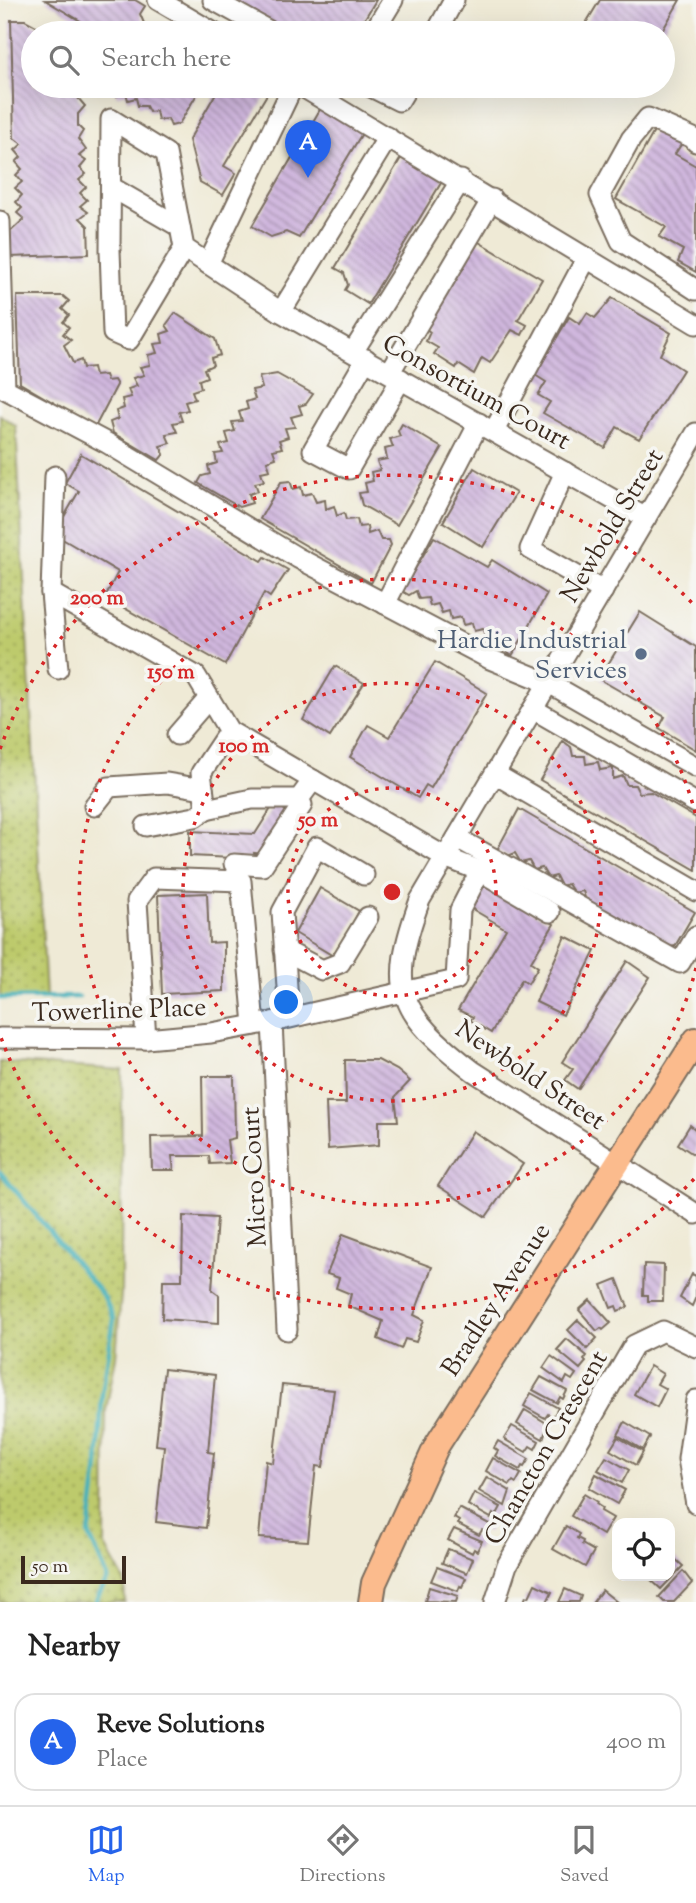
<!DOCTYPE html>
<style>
body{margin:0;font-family:"Sorts Mill Goudy",serif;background:#f2f2f2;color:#222}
.controls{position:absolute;right:21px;bottom:21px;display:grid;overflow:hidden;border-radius:14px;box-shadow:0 7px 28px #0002}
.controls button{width:63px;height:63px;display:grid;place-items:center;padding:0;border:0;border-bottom:2px solid #e0e0e0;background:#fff;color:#222;font:35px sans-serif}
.scale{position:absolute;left:21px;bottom:18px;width:105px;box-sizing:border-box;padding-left:7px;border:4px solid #3b2a1e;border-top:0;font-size:19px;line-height:24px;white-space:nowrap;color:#3b2a1e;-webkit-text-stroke:5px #f6f6f2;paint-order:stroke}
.you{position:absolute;left:287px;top:1003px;width:24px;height:24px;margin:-18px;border:5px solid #fff;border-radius:50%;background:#1a73e8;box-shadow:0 0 0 10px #1a73e833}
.badge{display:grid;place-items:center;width:46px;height:46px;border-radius:50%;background:#2563eb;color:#fff;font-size:23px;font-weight:700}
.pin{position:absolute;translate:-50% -58px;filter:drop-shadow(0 2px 4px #0008)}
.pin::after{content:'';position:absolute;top:37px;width:24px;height:21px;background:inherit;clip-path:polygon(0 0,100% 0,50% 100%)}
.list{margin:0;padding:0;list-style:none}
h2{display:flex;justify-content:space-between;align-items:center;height:91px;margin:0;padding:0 28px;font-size:30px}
h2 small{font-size:23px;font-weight:400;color:#767676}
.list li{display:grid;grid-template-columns:46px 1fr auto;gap:21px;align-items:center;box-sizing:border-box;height:98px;margin:0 14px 14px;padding:0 14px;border:2px solid #e0e0e0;border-radius:21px}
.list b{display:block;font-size:26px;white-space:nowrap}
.list p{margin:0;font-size:23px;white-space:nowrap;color:#767676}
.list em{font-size:23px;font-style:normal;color:#767676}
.icon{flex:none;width:38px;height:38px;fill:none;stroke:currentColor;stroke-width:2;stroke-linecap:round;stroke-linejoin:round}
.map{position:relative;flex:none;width:696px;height:1602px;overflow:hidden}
.search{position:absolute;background:#fff;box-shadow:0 7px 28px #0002;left:21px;right:21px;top:21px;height:77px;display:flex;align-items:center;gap:18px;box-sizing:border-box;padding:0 24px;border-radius:38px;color:#767676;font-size:26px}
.sheet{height:203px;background:#fff}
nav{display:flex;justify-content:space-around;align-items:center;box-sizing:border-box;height:98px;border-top:2px solid #e0e0e0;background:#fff;font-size:19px;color:#767676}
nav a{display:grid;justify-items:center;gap:4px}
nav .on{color:#2563eb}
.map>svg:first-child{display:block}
.grass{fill:url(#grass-dots);stroke:#7c7a45;stroke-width:2}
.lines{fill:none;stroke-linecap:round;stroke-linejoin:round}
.stream{stroke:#42b1bc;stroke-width:4.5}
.building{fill:url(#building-back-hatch)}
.minor-casing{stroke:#7a6d5e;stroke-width:23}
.major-casing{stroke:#7a6d5e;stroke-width:28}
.minor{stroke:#fff;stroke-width:19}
.major{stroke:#fbbb8d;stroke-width:24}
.ring{fill:none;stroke:#d62828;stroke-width:3.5;stroke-dasharray:3.5 7}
.service-dot{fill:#5c6f8a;stroke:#f6f6f2;stroke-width:2.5}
.labels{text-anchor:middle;stroke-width:7;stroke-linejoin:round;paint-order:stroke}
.street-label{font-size:26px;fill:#3b2a1e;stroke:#f6f6f2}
.service-label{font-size:26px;fill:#4e5e75;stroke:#f6f6f2;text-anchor:end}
.centre{fill:#d62828;stroke:#f6f6f2;stroke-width:3.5}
.ring-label{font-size:21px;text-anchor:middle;font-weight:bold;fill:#d62828;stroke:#f6f6f2;stroke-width:7;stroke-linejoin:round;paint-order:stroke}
</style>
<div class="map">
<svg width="696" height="1602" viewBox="0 0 696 1602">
<defs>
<pattern id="grass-dots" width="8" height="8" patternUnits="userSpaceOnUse" patternTransform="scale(1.75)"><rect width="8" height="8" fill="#bdca6c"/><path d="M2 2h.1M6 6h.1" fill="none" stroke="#9ba458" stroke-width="1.8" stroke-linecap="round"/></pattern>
<pattern id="building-back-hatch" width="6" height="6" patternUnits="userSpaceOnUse" patternTransform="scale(1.75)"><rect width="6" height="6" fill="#d0b7de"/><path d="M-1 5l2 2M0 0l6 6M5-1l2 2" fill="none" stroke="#aa95b3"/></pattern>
</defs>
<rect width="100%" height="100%" fill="#f6f6f2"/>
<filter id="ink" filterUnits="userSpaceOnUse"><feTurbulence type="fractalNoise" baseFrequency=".0143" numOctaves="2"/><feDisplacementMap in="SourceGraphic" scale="14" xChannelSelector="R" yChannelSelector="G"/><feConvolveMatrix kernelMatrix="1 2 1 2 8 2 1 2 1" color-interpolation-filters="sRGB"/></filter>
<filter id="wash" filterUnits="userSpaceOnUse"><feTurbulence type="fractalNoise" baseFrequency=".00686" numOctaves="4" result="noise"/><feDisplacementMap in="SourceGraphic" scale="28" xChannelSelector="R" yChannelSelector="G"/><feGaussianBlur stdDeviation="1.57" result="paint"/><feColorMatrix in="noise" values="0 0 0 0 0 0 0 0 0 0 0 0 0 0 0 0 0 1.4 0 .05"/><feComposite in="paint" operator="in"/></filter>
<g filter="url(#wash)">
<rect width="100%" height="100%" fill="#efead6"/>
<!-- grass -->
<g class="grass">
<path d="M0 415 16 426 46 998H0Z"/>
<path d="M0 1062 122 1070 121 1294 116 1357 106 1410 105 1546 124 1580 125 1602H0Z"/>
</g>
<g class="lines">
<!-- stream -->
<g class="stream">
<path d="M0 998 79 997"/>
<path d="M0 1172 104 1297 114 1319 102 1394 98 1465 89 1535 108 1578 95 1602"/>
</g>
</g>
<g id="blocks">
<!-- building -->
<g class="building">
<path d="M45 0H135L145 6 140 14 146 28 154 27 155 33H101Z"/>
<path d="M226 0H376L356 33H284Z"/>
<path d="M600 0H680L661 33H580Z"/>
<path d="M11 20H25L49 33H33V86H77L78 98 85 106 78 114V126L83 131 78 139 86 150 79 156 86 161 80 168 86 174 79 180 86 187 80 193 87 200 80 206 88 212 80 218 88 226 89 254 10 257 9 233 24 219 17 213 22 208 16 202 22 195 15 188 22 182 16 175 22 169 16 162 21 157 15 150 22 144 14 138Z"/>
<path d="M113 86H202L179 124 171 126 168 119 158 120 156 111 149 112 146 106H138L136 98 128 100 126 93 117 96Z"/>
<path d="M220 86H272L224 166 236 173 223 195 200 182 189 140Z"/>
<path d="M322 106 364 130 299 238 286 232 271 237 252 226Z"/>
<path d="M656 128 682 143 675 154 696 166V272L678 262 683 250 659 237 666 227 616 199Z"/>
<path d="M404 153 444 178 368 304 345 290 348 285 344 273 335 268Z"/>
<path d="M477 241 542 279 518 320 527 325 522 335 512 330 490 363 482 358 474 374 458 364 456 368 434 354 438 348 426 341 430 332 425 328Z"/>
<path d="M17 296H63L69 301 62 309 69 315 63 322 69 327 63 334 71 340 64 345 73 363 81 360 83 368 93 367 95 376 105 375 107 381 114 380 117 385 95 427 20 383Z"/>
<path d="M612 298 671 333 660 355 683 370 639 439 617 427 605 448 543 413 550 402 538 395 546 382 535 375 569 317 580 324 587 313 595 318Z"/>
<path d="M175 313 215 339 220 355 211 358 213 365 204 369 207 377 199 380 201 388 192 391 195 399 185 402 188 410 179 412 182 421 173 423 177 432 166 434 170 443 160 446 164 454 159 460 113 433 110 422 118 419 116 411 124 408 122 399 131 397 128 389 137 386 133 378 144 375 140 367 150 365 148 355 157 353 154 344 163 343 161 334 170 331 166 325Z"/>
<path d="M277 374 313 394 306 404 299 406 302 414 291 417 295 427 285 428 288 437 279 440 282 448 273 450 276 458 267 461 270 470 261 472 264 481 255 483 258 491 249 494 252 503 239 507 198 483 202 476 210 474 208 466 217 463 215 454 223 453 220 445 229 443 226 433 235 431 232 422 242 421 239 412 248 409 246 402 255 399 252 390 262 388 259 377Z"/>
<path d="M402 424 442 448 397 525 362 505 359 493 367 492 365 483 373 481 371 472 380 470 377 461 387 459 385 449 393 447 390 439 400 436 398 431Z"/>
<path d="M81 454 262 561 265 557 288 570 270 597 264 593 225 665 105 597 118 572 54 534 79 491 65 483Z"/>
<path d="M474 468 516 493 483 547 443 522Z"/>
<path d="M290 481 293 489 301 487 303 495 312 493 316 502 325 500 326 509 334 506 337 516 344 513 346 520 357 519 359 527 367 526 368 534 377 531 381 540H389L391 545 371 583 260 519 281 482Z"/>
<path d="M434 537 487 567 492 560 547 594 512 656 507 652 504 643 497 644 494 635 485 637 483 629 474 631 472 623 463 625 461 617 451 619 449 611 442 613 438 604 430 606 428 598 419 599 416 591 409 595 402 591Z"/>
<path d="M640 612 696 647V750L659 728 665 717 599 679Z"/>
<path d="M435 662 487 693 431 788 426 785 418 798 350 757 368 725 389 737Z"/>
<path d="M335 666 364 683 330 737 303 720Z"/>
<path d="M563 741 571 747 573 756H585L586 764 598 762 600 770 613 768V779L623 776 627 785H635L639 793 651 792 696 818V870L540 780Z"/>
<path d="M274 804 288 812 264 854 254 853 255 859 190 856V831L255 834Z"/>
<path d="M519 809 695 912 675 946 665 948 586 901 583 891 574 893 568 884 561 886 556 876 548 878 542 868 534 870 529 861 521 863 515 853 508 856 497 850Z"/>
<path d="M490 882 520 905 554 924 531 962 538 967 528 983 522 979 491 1033 470 1020 473 1017 458 1010 506 929 467 906 481 884Z"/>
<path d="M320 888 359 911 335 957 295 933Z"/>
<path d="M207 893 209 943 224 942V991L162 994 158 895Z"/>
<path d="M565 936 595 951 563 1015 536 1002Z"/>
<path d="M627 961 650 977 578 1089 565 1080 573 1069 562 1062Z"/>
<path d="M345 1060H378L397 1070 410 1081 395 1097 398 1121H379V1145L328 1149 326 1103H346Z"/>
<path d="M202 1076H234L235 1138 227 1140 230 1163 210 1164 209 1156H172L174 1170H152L151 1137 203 1136Z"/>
<path d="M690 1125 696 1130V1156L678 1144Z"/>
<path d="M473 1131 523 1164 486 1217 438 1186Z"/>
<path d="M183 1216 217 1218 212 1290 219 1295V1323L162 1319 163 1280H182Z"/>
<path d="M343 1234 432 1267 414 1315 424 1320 416 1342 405 1339 401 1349 378 1339 383 1321 348 1306 351 1294 336 1288 339 1278 327 1274Z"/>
<path d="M644 1264 664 1265 663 1301H648V1295H643Z"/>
<path d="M692 1274 696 1276V1297L692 1306 680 1298Z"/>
<path d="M617 1279 628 1307 618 1311 616 1306 611 1308 602 1285Z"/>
<path d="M590 1300 611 1323 603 1330 601 1328 597 1331 579 1310Z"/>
<path d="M578 1320 597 1338 587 1349 568 1330Z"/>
<path d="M567 1339 587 1356 584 1360 586 1362 580 1369 557 1350Z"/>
<path d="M551 1356 576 1374 572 1380 567 1377 564 1383 543 1368Z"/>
<path d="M650 1366 663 1374 657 1384 666 1389 657 1407 634 1394Z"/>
<path d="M164 1369 215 1375 208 1452 214 1453 206 1528 156 1522 164 1446 156 1445Z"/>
<path d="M541 1377 567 1391 563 1399 560 1397 557 1403 533 1390Z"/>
<path d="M282 1385 334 1390 323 1467 316 1466 308 1541 259 1538 266 1461 273 1463Z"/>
<path d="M531 1393 558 1408 553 1417 548 1414 545 1418 524 1406Z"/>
<path d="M525 1410 548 1424 543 1439 517 1424Z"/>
<path d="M625 1422 650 1437 643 1450 618 1435Z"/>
<path d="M512 1426 539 1441 535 1449 530 1446 526 1452 504 1439Z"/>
<path d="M618 1437 643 1452 636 1465 610 1450Z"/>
<path d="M498 1441 529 1459 524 1467 522 1466 520 1470 495 1456 498 1451 494 1448Z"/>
<path d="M606 1457 629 1470 622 1483 598 1470Z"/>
<path d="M493 1458 521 1474 516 1483 513 1481 510 1485 486 1471Z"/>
<path d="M596 1474 625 1490 617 1504 589 1488Z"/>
<path d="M487 1477 510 1491 505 1506 479 1491Z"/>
<path d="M474 1493 501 1507 496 1516 493 1514 491 1518 468 1505Z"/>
<path d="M584 1494 597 1502 596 1504 602 1508 601 1511 613 1518 603 1535 571 1516Z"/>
<path d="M459 1508 491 1525 487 1533 482 1530 479 1535 458 1524 459 1521 454 1518Z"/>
<path d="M566 1526 579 1534 577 1538 583 1541 582 1544 594 1551 585 1567 553 1549Z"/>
<path d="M454 1529 482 1541 477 1551 474 1549 472 1553 448 1540Z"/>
<path d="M448 1549 473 1559 467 1573 442 1563Z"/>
<path d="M675 1559 683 1566 661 1589 650 1579 653 1576H670V1561L672 1563Z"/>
<path d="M437 1567 466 1578 462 1587 460 1586 458 1591 431 1581Z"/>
<path d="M683 1571 692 1583 674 1602H664L659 1597Z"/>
<path d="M535 1584 552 1592 547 1602H524L526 1596 529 1597Z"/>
<path d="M429 1587 458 1596 456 1602 425 1601Z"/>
<path d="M565 1589 581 1596 579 1602H559Z"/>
<path d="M602 1590 617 1602H593Z"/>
</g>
</g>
</g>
<g filter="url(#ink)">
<use href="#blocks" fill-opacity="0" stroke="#7a6d5e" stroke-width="2"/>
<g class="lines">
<!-- minor casing -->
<g class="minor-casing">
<g id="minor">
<path d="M158 0 214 33"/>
<path d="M213 0 273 33"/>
<path d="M373 33 393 0"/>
<path d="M436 33 454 0"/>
<path d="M301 86 696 324"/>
<path d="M369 86 399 101 408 86"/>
<path d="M696 142 693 138 648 118 631 139 600 195 621 241 696 290"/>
<path d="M111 187 180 227"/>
<path d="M0 221 5 389 107 443 298 558 490 659 549 683 696 767"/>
<path d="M184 248 166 153 111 119 110 250 113 333 129 340 184 248 281 312 646 518"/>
<path d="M208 264 293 86"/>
<path d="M281 312 388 137"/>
<path d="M353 352 461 180"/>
<path d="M366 359 313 450 349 469 401 379"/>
<path d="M390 372 492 199"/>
<path d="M494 431 586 259"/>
<path d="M696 433 420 900C387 990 398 1013 473 1071L696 1214"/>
<path d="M565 472 530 549 603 591"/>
<path d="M51 593 55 476"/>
<path d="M385 604 479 423"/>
<path d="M533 709 696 803"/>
<path d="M229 731 201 773 206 809 252 799H299L313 780"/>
<path d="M177 735 209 698"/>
<path d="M495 774 696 891"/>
<path d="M94 806 109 787 167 783 203 789"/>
<path d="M146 826 195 817 206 809"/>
<path d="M457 838 680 963 696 936"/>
<path d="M234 864 262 866 302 805 299 799"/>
<path d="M480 871 550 912"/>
<path d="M284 950 322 970 340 963 368 917"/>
<path d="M289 1017 282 912 317 847 364 875"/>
<path d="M272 1022 287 1330"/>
<path d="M0 1038 146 1039 211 1033 272 1022 456 980 460 910 480 871 445 857 229 731 196 676 51 593 58 669"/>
<path d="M146 1039 137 901 154 878 241 881 254 1025"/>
<path d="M696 1400 688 1459 696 1504"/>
<path d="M495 1602 507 1565 634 1345 663 1331 696 1347"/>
</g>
</g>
<!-- major casing -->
<g class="major-casing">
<path id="major" d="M371 1602 374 1583 437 1445 696 1040"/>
</g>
<!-- minor -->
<use href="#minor" class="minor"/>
<!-- major -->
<use href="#major" class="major"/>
</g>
</g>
<!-- distance rings -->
<g class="ring">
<circle cx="392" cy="892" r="104"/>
<circle cx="392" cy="892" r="209"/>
<path d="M696 968A313 313 0 1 1 696 816"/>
<path d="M694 1179A417 417 0 0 1 0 1035M0 749A417 417 0 0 1 694 605"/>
</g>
<!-- markers -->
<circle class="service-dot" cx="641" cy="654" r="7"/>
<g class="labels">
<!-- street labels -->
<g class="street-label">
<text transform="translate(477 391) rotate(29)" y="9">Consortium Court</text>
<text transform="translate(611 525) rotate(-59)" y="9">Newbold Street</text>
<text transform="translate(119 1009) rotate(-2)" y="9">Towerline Place</text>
<text transform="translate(531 1074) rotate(34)" y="9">Newbold Street</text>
<text transform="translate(253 1177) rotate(-93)" y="9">Micro Court</text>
<text transform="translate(495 1299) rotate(-57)" y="9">Bradley Avenue</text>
<text transform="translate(545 1447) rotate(-60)" y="9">Chancton Crescent</text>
</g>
<!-- service labels -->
<g class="service-label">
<text x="627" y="648">Hardie Industrial<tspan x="627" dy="30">Services</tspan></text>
</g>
</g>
<circle cx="392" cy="892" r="10" class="centre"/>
<g class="ring-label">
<text x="97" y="604">200 m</text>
<text x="171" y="678">150 m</text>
<text x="244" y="752">100 m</text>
<text x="318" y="826">50 m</text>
</g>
</svg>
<div class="controls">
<button><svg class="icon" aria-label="locate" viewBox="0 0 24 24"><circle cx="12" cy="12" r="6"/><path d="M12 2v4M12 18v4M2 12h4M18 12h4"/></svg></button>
</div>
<div class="scale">50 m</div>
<div class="you"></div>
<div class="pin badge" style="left:308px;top:178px">A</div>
<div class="search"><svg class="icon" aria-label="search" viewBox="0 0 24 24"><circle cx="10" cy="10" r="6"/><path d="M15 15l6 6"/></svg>Search here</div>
</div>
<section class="sheet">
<h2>Nearby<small></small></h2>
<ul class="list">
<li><span class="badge">A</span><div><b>Reve Solutions</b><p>Place</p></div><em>400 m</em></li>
</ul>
</section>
<nav>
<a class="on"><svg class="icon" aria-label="map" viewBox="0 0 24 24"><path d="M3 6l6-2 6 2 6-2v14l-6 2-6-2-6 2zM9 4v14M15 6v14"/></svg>Map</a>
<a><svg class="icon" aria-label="directions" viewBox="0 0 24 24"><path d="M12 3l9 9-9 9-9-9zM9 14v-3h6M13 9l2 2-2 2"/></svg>Directions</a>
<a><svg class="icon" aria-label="saved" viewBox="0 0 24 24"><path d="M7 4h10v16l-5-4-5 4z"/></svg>Saved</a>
</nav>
